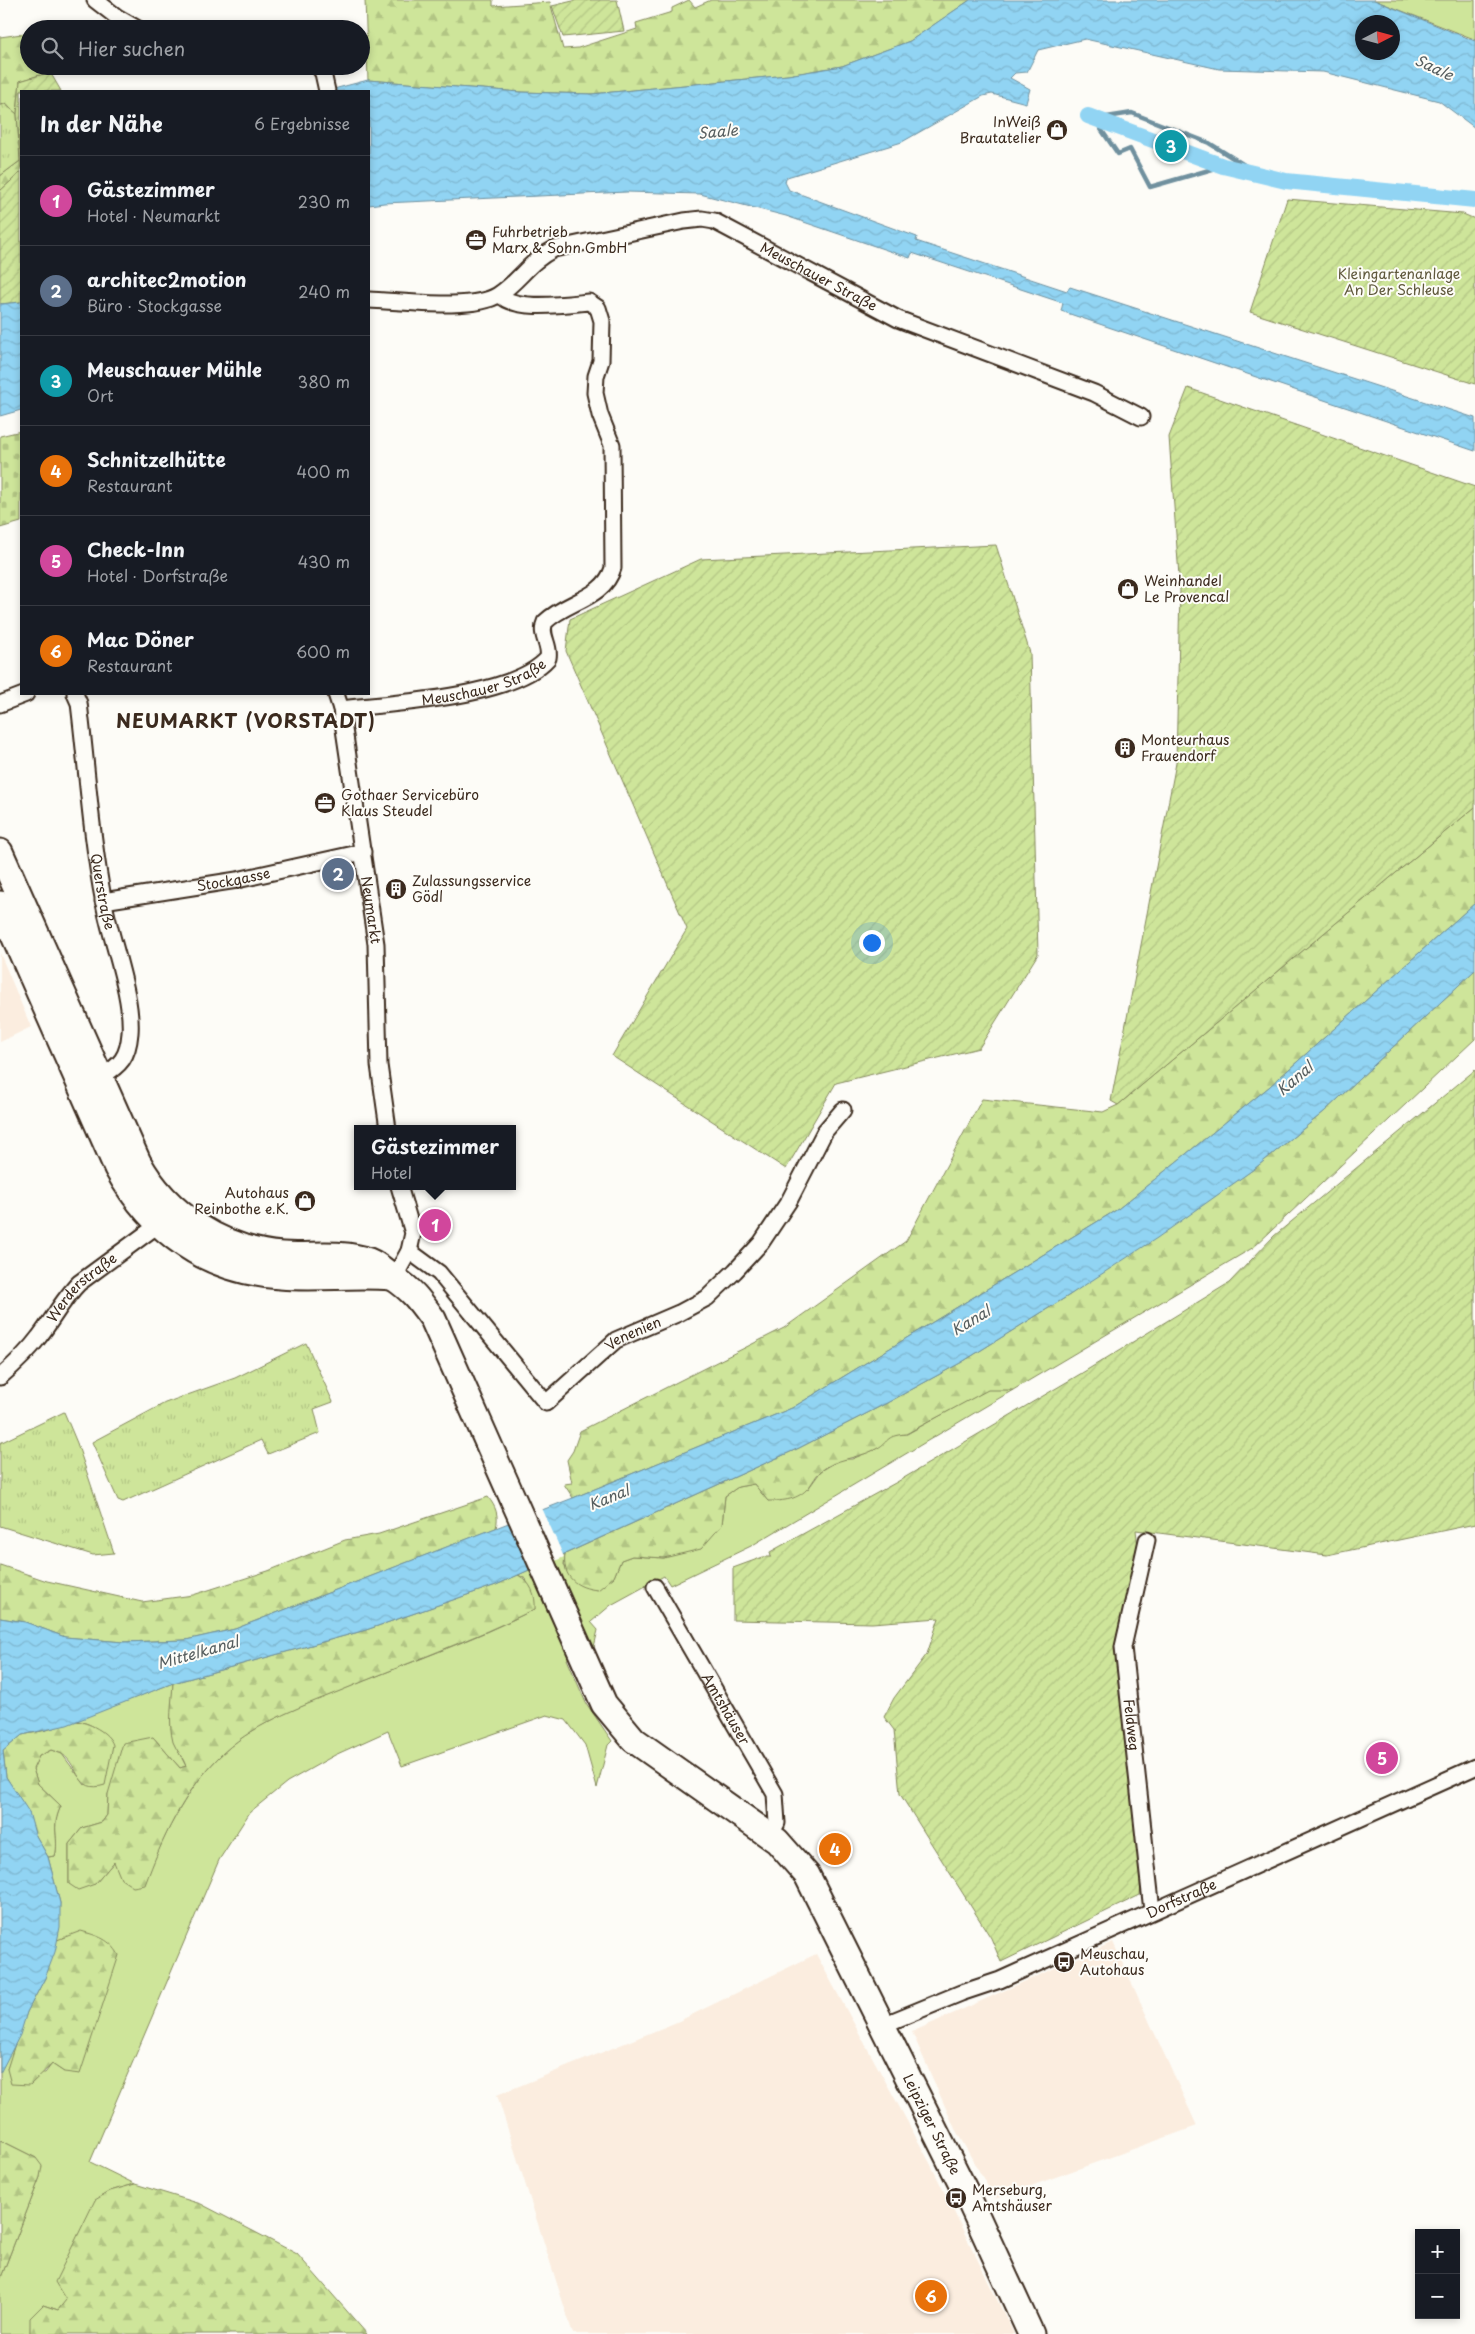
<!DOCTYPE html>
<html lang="de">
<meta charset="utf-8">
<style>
body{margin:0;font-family:"Playpen Sans",sans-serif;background:#20242c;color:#f1f3f6}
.controls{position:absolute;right:15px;bottom:15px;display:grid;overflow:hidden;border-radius:0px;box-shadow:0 2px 8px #0003}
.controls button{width:45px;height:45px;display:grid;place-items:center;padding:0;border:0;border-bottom:1px solid #363941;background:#171b24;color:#f1f3f6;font:25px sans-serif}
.compass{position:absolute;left:1355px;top:15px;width:45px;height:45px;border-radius:50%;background:#171b24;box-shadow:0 2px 8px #0003;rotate:84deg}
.you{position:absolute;left:871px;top:942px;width:18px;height:18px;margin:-12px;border:4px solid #fff;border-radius:50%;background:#1a73e8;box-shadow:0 0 0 8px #1a73e833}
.badge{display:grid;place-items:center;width:32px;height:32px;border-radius:50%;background:#7c3aed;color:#fff;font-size:16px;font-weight:700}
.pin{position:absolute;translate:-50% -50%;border:2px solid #fff;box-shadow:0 1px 5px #0006}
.popup{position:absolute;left:354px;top:1125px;width:162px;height:65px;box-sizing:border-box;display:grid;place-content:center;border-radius:0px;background:#171b24;filter:drop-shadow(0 1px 4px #0005);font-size:16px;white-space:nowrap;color:#9ea1a6}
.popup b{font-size:19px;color:#f1f3f6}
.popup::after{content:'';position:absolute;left:50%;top:100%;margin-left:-10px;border:10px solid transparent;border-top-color:#171b24}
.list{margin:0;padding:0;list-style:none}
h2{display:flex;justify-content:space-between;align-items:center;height:65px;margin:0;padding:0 20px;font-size:21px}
h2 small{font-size:16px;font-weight:400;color:#9ea1a6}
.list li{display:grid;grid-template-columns:32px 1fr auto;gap:15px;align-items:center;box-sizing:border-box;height:90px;padding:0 20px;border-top:1px solid #363941}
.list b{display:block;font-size:19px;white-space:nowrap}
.list p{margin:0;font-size:16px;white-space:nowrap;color:#9ea1a6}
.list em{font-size:16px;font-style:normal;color:#9ea1a6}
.icon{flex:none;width:28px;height:28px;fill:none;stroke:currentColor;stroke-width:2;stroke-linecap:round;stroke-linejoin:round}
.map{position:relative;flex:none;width:1475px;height:2334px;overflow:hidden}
.search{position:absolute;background:#171b24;box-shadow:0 2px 8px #0003;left:20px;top:20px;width:350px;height:55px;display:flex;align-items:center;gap:12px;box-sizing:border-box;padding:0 18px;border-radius:28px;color:#9ea1a6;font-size:19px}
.panel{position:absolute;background:#171b24;box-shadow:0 2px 8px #0003;left:20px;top:90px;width:350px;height:605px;border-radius:0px}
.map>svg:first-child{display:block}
.built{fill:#fbeddf}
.grass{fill:#cee59a;stroke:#84885c}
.forest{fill:url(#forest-firs);stroke:#84885c}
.cemetery{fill:url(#cemetery-stones);stroke:#84885c}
.park{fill:url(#park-tufts);stroke:#84885c}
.garden{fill:url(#garden-furrows);stroke:#84885c}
.water{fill:url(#water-waves);stroke:#6f909e;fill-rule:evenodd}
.pier{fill:#fdfcf7}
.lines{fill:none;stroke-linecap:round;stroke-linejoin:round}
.stream{stroke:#6f909e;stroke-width:4.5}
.canal{stroke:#91d4f3;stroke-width:16}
.minor-casing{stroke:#3b2a1e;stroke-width:19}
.primary-casing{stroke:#3b2a1e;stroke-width:29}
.minor{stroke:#fdfcf7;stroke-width:15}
.primary{stroke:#fdfcf7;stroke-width:25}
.labels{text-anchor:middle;stroke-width:4;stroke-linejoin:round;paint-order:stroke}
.poi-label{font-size:14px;fill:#3b2a1e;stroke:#fdfcf7;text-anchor:start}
.park-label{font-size:14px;fill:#60593d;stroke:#fdfcf7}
.street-label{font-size:14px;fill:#3b2a1e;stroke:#fdfcf7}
.water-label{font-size:15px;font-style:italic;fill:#555d5e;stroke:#fdfcf7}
.district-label{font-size:19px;font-weight:bold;letter-spacing:1px;fill:#3b2a1e;stroke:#fdfcf7}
</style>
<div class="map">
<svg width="1475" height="2334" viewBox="0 0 1475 2334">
<defs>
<pattern id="forest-firs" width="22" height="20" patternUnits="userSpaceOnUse" patternTransform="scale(1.25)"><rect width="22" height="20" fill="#cee59a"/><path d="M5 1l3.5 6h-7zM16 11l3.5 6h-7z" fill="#b2c584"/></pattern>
<pattern id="cemetery-stones" width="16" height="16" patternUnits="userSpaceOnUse" patternTransform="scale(1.25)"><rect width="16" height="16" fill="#cee59a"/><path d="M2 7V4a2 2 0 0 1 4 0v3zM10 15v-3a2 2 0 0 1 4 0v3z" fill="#b2c584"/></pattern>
<pattern id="park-tufts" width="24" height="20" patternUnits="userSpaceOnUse" patternTransform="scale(1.25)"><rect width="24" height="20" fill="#cee59a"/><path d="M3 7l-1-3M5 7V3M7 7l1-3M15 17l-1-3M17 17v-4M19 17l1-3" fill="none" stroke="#b2c584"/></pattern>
<pattern id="garden-furrows" width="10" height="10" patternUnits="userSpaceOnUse" patternTransform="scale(1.25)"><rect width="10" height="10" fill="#cee59a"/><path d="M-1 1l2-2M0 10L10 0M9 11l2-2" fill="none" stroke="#b2c584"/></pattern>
<pattern id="water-waves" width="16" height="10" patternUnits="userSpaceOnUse" patternTransform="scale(1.25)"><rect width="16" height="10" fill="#91d4f3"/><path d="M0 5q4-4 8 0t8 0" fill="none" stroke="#7eb6d0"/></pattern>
</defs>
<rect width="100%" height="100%" fill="#fdfcf7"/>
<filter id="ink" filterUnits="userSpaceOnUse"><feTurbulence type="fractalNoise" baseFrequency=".02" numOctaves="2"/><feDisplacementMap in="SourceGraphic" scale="10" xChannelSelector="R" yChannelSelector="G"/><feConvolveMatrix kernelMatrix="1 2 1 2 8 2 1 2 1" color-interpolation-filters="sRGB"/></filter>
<g filter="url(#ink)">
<!-- built -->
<g class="built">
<path d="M0 953 31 1027 0 1042Z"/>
<path d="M1113 1942 1197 2126 995 2199 955 2129 912 2032Z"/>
<path d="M816 1954 930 2163 1014 2334H573L497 2095 677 2022Z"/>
</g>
<!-- grass -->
<g class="grass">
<path d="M1374 0H1475V41L1474 39Z"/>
<path d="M988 1389 1013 1390 751 1546 670 1585 664 1576 611 1605 591 1622 598 1630 594 1647 567 1659 586 1703 612 1741 608 1745 597 1788 585 1745 566 1720 547 1715 402 1766 388 1731 335 1755 287 1782 250 1812 219 1860 90 2162 135 2184 110 2191 67 2300 58 2310 43 2305 31 2318 30 2334H0V2280L40 2177 36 2158 0 2140V2026L14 2041 13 2054 7 2069 45 2073 52 2064 64 2072V1939L57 1940 60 1903 48 1857 55 1856C60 1839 50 1828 61 1806L38 1784 33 1769 39 1756 51 1750 62 1754 85 1785C98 1770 126 1751 103 1733 93 1726 87 1722 75 1721L173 1683 171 1727 174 1743 186 1766 180 1768 153 1737 108 1794 107 1815 102 1822 82 1828 69 1844V1884H95L114 1862 144 1885C162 1839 183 1794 218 1758 250 1725 297 1708 339 1691 405 1664 472 1641 535 1609L526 1579 518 1575 565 1554 564 1565 614 1577 621 1560 632 1556 664 1558 722 1525 725 1496 738 1487 754 1484 768 1501 808 1489 821 1471 841 1459H852L876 1449 892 1435 907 1434Z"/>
</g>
<!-- forest -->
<g class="forest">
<path d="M365 0H493V6L550 2 563 49 578 48 637 29 636 23 672 12V8L689 0 695 7 711 0H970L910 41 842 66 788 75 592 94 520 92 368 80Z"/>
<path d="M29 33V66H47L50 72 20 81 17 114 5 104 0 105V37Z"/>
<path d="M20 161 21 172 0 191V176Z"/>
<path d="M1475 807V903L1269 1087 1118 1209 792 1408 573 1498 564 1484 572 1483 567 1460 573 1451 580 1431 784 1328 906 1241 982 1099 1103 1112 1118 1105Z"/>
<path d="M1475 970V1039L1254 1247 1013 1390H988L906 1434C883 1436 891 1442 874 1450 856 1459 836 1458 821 1471 816 1475 813 1482 809 1487 798 1500 784 1501 768 1501L754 1484 738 1487 725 1496 722 1525 701 1549 664 1558 632 1556 621 1560 614 1577 598 1590C576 1588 562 1577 565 1554L799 1448 885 1404 962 1362 1068 1296 1254 1169 1325 1111Z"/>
<path d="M488 1497C496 1507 499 1515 496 1528L235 1629 186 1640 123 1642 65 1637 25 1622 0 1618V1565L47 1581 142 1602 193 1595 268 1571 345 1540 379 1534Z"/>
<path d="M518 1575C531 1582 536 1595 535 1609 472 1640 405 1664 340 1691 298 1708 250 1725 218 1758 183 1793 162 1839 145 1885L133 1887 121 1879 114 1862 95 1884 78 1890 69 1884V1844L82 1828 102 1822 107 1815 108 1794 123 1743 153 1737 180 1768 186 1766C183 1757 176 1750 173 1742 168 1723 172 1702 173 1683L366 1630 496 1585Z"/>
<path d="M75 1721C88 1722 109 1732 113 1745L105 1785C76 1794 80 1766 62 1754 59 1752 54 1751 51 1750L39 1756 33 1769 38 1784 61 1806C50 1829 60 1838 55 1856L48 1857 35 1834 28 1812 6 1777 3 1751 22 1735 47 1730Z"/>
<path d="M81 1931C98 1936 110 1939 119 1955L80 2074 64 2072 52 2064 30 2085 11 2084 7 2069 14 2047 27 2012 45 1978 57 1940Z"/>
<path d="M0 2140 36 2158 42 2166 40 2177 0 2280Z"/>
<path d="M135 2184 201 2204 297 2254 367 2334H30V2318L43 2305 58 2310 66 2300 55 2282 95 2200 110 2191Z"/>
</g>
<!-- cemetery -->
<path class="cemetery" d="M21 431V522L0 528V436Z"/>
<!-- park -->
<g class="park">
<path d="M5 104 17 114 20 161 0 176V105Z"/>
<path d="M306 1343 333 1402 314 1409 320 1433 268 1454 261 1440 123 1502 118 1500 92 1442 165 1403 235 1378Z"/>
<path d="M64 1412 77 1443 114 1553 93 1555 0 1526V1443Z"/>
</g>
<!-- garden -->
<g class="garden">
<path d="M577 0H617L624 31 563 37 552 6Z"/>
<path d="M50 72 61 91H21V168L17 114 20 81Z"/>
<path d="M21 172V302L0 304V191Z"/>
<path d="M1287 199 1463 214 1475 219V384L1250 312Z"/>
<path d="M1188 388 1475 487V807L1118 1105 1111 1101 1176 763 1180 590 1169 437Z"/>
<path d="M996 545 1030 653 1038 954 979 1048 836 1083 786 1169 612 1056 687 929 566 651 570 619 701 559Z"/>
<path d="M1475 1070V1524L1327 1555 1136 1530 1138 1547 1118 1640 1141 1882 1140 1895 1001 1962 991 1938 900 1794 894 1730 884 1717 894 1698 927 1654 939 1618 872 1623 733 1620V1568L763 1557H771L770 1552 897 1482 1082 1373 1229 1283 1274 1236Z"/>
</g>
<!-- water -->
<g class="water">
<path d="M970 0H1374L1475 41V128L1439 101 1323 72 1219 69 1085 39 1038 50 1027 72 1015 73 1010 78 1030 89 1026 103 992 94 983 96 902 142 787 177 785 182 789 190 917 237 916 241 1067 291 1070 287 1475 418V451L1061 311 1063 303 912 253 910 258 786 216 700 194 627 192 384 203 369 205V91H326L368 80 520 92 592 94 788 75 842 66 910 41ZM1362 22H1392V52H1362Z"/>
<path d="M21 302V410L0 416V304Z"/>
<path d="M1475 903V970L1325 1111 1254 1169 1157 1238 1068 1296 962 1362 885 1404 799 1448 496 1585 366 1630 173 1683 67 1725 22 1735 3 1751 6 1777 29 1812 35 1834 48 1857 60 1903V1927L55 1952 45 1978 27 2012 20 2035 0 2073V1618L25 1622 65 1637 123 1642 186 1640 235 1629 573 1498 792 1408 1118 1209 1269 1087Z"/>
</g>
<!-- pier -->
<path class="pier" d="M542 1508 564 1557 530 1572 508 1521Z"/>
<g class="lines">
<!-- stream -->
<path class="stream" d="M1223 166 1150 187 1130 149 1118 154 1094 119 1132 113 1209 143 1257 173"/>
<!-- canal -->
<path class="canal" d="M1088 116 1223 166 1286 181 1475 200"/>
<!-- minor casing -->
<g class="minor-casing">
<g id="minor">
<path d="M95 0 117 17 138 29"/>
<path d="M318 66 323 73 327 91"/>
<path id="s1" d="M369 300C400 301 473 311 498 295 520 281 528 262 554 249L684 221 702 219 714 221 898 319 1094 393 1141 417"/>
<path id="s2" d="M75 694 79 703C87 769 91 837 104 903 111 941 133 996 130 1033 128 1057 121 1065 101 1077"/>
<path id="s3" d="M336 694 341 709 376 944 379 1065 388 1129"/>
<path d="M0 704 26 694"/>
<path id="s4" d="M341 709C393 703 513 698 548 658 551 645 539 635 545 622 566 601 604 599 613 568L612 445 600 415 595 393 596 376 601 361 602 321 598 308 589 302C567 304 513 312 500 294"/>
<path id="s5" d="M103 901 237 880 363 852"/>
<path id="s6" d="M409 1251 439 1273 546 1403 616 1340 679 1313 707 1298 735 1271 761 1243 789 1201 825 1131 843 1110"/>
<path d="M394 1278 409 1251 413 1233 399 1186"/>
<path id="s7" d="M0 1377C14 1365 28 1352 39 1337 53 1319 63 1299 79 1283L166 1219"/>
<path id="s8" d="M1147 1540 1123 1647 1152 1911"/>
<path id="s9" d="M655 1587 775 1794 777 1823 770 1836"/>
<path id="s10" d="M883 2025 961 1993 1000 1980 1475 1767"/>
</g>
</g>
<!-- primary casing -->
<g class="primary-casing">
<g id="primary">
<path id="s11" d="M0 852 138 1162C167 1215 222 1250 282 1255 311 1257 341 1251 369 1261 379 1265 385 1272 394 1278 413 1291 419 1300 433 1319L604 1704 634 1740 777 1841 807 1875 967 2195 1031 2334"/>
<path d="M0 904 117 1168C152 1232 207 1271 280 1276 317 1279 354 1274 391 1277"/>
</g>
</g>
<!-- minor -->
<use href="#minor" class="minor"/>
<!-- primary -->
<use href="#primary" class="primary"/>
</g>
</g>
<!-- icons -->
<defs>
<g id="shop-disc" transform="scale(1.125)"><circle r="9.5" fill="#3b2a1e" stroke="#fdfcf7"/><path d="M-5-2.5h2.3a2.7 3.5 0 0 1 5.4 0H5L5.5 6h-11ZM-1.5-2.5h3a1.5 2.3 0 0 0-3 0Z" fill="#fff"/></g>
<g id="office-disc" transform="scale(1.125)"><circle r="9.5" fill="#3b2a1e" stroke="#fdfcf7"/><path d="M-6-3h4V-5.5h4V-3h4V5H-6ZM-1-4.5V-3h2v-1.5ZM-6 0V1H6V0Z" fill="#fff"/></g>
<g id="building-disc" transform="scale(1.125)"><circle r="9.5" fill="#3b2a1e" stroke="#fdfcf7"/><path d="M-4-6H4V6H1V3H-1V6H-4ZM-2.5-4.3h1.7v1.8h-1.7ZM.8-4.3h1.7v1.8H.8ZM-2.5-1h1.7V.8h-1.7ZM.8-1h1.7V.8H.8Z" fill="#fff"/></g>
<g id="bus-disc" transform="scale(1.125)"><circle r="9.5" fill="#3b2a1e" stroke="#fdfcf7"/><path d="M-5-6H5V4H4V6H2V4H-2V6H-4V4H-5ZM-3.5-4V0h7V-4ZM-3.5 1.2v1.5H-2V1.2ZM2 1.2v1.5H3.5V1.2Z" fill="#fff"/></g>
</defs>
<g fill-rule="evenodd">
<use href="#shop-disc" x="1057" y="130"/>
<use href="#office-disc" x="476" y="240"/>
<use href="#shop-disc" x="1128" y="589"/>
<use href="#building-disc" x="1125" y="748"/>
<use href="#office-disc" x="325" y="803"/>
<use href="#building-disc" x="396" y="889"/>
<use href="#shop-disc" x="305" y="1201"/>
<use href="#bus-disc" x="1064" y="1962"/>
<use href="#bus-disc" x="956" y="2198"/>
</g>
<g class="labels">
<!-- poi labels -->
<g class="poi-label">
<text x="1041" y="127" text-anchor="end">InWeiß<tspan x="1041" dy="16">Brautatelier</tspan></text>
<text x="492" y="237">Fuhrbetrieb<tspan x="492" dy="16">Marx &amp; Sohn GmbH</tspan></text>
<text x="1144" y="586">Weinhandel<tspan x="1144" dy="16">Le Provencal</tspan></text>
<text x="1141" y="745">Monteurhaus<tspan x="1141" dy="16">Frauendorf</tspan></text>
<text x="341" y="800">Gothaer Servicebüro<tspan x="341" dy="16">Klaus Steudel</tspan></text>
<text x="412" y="886">Zulassungsservice<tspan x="412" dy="16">Gödl</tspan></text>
<text x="289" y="1198" text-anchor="end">Autohaus<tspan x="289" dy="16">Reinbothe e.K.</tspan></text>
<text x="1080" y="1959">Meuschau,<tspan x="1080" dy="16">Autohaus</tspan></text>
<text x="972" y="2195">Merseburg,<tspan x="972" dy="16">Amtshäuser</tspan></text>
</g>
<!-- park labels -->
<g class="park-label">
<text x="1399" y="279">Kleingartenanlage<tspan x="1399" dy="16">An Der Schleuse</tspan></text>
</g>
<!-- street labels -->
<g class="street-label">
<text dy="5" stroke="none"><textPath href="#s1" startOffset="485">Meuschauer Straße</textPath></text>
<text dy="5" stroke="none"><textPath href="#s4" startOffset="146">Meuschauer Straße</textPath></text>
<text dy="5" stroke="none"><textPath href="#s5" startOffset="132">Stockgasse</textPath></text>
<text dy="5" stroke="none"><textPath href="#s2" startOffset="200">Querstraße</textPath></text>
<text dy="5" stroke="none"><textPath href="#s3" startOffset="219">Neumarkt</textPath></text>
<text dy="5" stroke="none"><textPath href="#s7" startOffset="122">Werderstraße</textPath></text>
<text dy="5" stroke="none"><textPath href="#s6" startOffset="318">Venenien</textPath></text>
<text dy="5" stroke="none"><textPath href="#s9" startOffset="141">Amtshäuser</textPath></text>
<text dy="5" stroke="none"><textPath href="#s8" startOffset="188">Feldweg</textPath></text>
<text dy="5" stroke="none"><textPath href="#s10" startOffset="324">Dorfstraße</textPath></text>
<text dy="5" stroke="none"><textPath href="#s11" startOffset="1660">Leipziger Straße</textPath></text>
</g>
<!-- water labels -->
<g class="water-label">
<text transform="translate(1434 68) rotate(25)" y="5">Saale</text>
<text transform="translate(718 132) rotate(-5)" y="5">Saale</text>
<text transform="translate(1295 1079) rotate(-41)" y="5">Kanal</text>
<text transform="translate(971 1321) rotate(-31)" y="5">Kanal</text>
<text transform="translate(609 1498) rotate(-22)" y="5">Kanal</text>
<text transform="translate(198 1653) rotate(-16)" y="5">Mittelkanal</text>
</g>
<!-- district labels -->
<g class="district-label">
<text x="246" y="728">NEUMARKT (VORSTADT)</text>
</g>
</g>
</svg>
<div class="controls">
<button>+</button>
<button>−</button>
</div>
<svg class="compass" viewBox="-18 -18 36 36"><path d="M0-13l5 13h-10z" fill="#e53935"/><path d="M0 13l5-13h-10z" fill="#9ea1a6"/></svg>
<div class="you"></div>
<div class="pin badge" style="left:435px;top:1225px;background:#d1479c">1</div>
<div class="popup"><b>Gästezimmer</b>Hotel</div>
<div class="pin badge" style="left:338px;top:874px;background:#5c6f8a">2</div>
<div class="pin badge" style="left:1171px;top:146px;background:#0f9aa8">3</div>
<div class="pin badge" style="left:835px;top:1849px;background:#e8710a">4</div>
<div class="pin badge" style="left:1382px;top:1758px;background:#d1479c">5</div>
<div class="pin badge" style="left:931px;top:2296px;background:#e8710a">6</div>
<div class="search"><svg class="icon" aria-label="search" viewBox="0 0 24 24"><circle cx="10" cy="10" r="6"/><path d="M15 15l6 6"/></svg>Hier suchen</div>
<section class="panel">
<h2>In der Nähe<small>6 Ergebnisse</small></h2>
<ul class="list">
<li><span class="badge" style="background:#d1479c">1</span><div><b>Gästezimmer</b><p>Hotel · Neumarkt</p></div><em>230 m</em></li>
<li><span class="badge" style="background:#5c6f8a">2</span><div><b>architec2motion</b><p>Büro · Stockgasse</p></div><em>240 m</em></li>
<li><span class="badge" style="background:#0f9aa8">3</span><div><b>Meuschauer Mühle</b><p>Ort</p></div><em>380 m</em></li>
<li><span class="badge" style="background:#e8710a">4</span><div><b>Schnitzelhütte</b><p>Restaurant</p></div><em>400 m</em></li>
<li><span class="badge" style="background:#d1479c">5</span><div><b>Check-Inn</b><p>Hotel · Dorfstraße</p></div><em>430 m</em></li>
<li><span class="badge" style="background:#e8710a">6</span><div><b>Mac Döner</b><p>Restaurant</p></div><em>600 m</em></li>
</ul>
</section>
</div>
